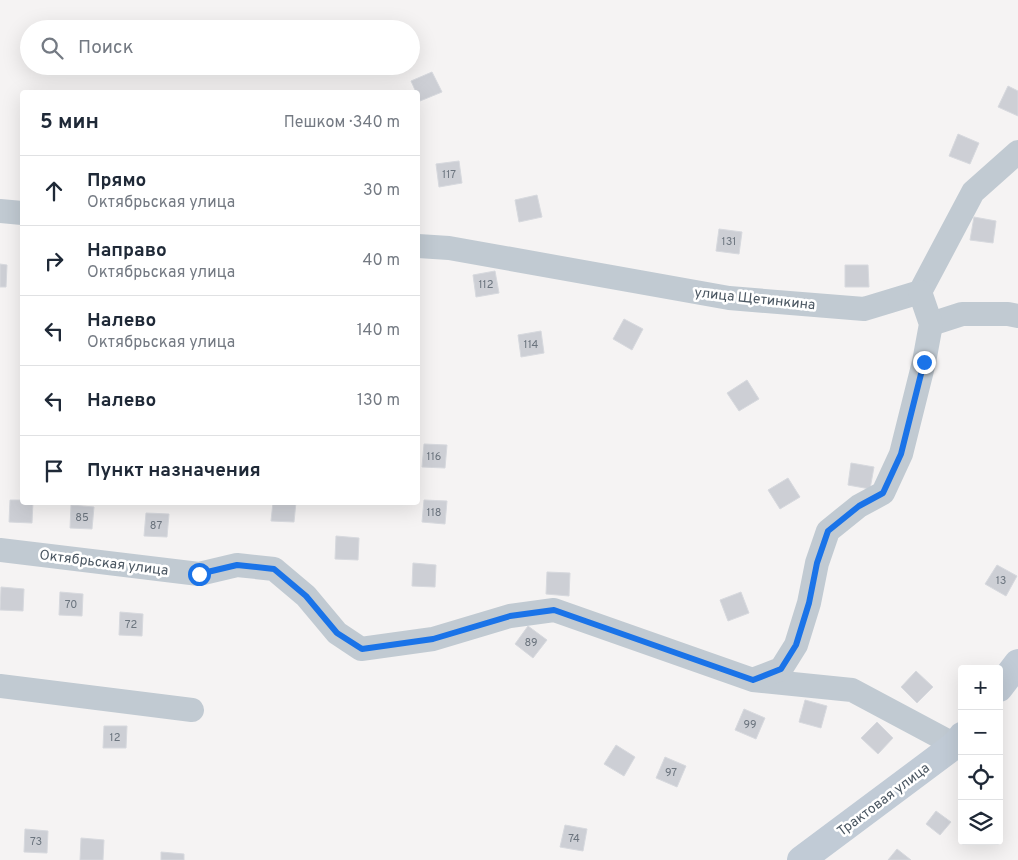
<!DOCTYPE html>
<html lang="ru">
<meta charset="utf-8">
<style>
body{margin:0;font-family:Overpass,sans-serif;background:#f6f6f7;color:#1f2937}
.controls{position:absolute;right:15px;bottom:15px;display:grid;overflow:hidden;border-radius:5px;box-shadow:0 5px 20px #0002}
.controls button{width:45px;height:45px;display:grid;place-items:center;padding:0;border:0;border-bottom:1px solid #e0e1e3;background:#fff;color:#1f2937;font:25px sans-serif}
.stop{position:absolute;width:15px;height:15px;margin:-11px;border:4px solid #1a73e8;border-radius:50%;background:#fff}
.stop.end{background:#1a73e8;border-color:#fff;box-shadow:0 1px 5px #0008}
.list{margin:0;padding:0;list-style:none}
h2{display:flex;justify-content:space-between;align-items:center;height:65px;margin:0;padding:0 20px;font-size:21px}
h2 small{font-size:16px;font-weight:400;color:#747a83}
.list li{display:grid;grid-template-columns:32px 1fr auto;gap:15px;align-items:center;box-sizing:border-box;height:70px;padding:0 20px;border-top:1px solid #e0e1e3}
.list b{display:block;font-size:19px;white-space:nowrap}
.list p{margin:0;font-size:16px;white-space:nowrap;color:#747a83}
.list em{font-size:16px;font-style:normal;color:#747a83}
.icon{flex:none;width:28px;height:28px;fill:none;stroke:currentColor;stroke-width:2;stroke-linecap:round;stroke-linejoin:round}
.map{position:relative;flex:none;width:1018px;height:860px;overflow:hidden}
.search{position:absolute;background:#fff;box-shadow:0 5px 20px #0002;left:20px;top:20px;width:400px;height:55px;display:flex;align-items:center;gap:12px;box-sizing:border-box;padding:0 18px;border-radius:28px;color:#747a83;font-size:19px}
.panel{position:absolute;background:#fff;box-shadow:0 5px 20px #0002;left:20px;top:90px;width:400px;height:415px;border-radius:5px}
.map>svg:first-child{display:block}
.building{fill:#cdcfd5;stroke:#d7d9de}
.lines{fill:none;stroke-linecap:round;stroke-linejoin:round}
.street{stroke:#c1cad2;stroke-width:24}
.secondary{stroke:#c1cbd6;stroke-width:28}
.route{stroke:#1a73e8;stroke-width:6}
.labels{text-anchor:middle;stroke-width:5;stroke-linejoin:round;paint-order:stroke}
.number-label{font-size:11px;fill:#6b747e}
.street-label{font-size:14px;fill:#4a5661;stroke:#fff}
</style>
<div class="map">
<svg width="1018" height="860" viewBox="0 0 1018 860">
<rect width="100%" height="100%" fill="#f5f3f3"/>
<!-- building -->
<g class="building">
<path d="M432 72 442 92 420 101 411 81Z"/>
<path d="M1008 86 1018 91V116L998 107Z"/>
<path d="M958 134 979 143 970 164 949 156Z"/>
<path d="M459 161 462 183 439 187 436 164Z"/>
<path d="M537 195 542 217 519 222 515 200Z"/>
<path d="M974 217 996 221 993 243 970 240Z"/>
<path d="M719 229 742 232 739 254 716 251Z"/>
<path d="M0 264 7 265 6 287H0Z"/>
<path d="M845 265H868L869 287H845Z"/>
<path d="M495 271 499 293 476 297 473 275Z"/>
<path d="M624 319 643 329 632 350 613 339Z"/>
<path d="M541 331 544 353 521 357 518 335Z"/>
<path d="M747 380 759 399 739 411 727 393Z"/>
<path d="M424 444 447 445 445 468 422 467Z"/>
<path d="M851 463 874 467 870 489 848 485Z"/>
<path d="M788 478 800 497 780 509 768 490Z"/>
<path d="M10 500H22V502H33L32 523 9 522Z"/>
<path d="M424 500 447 501 445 524 422 522Z"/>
<path d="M273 502H296L294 522 271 521Z"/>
<path d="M71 505 94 507 92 529 70 528Z"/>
<path d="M146 513 169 514 167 537 144 536Z"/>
<path d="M336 536 359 538 358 560 335 559Z"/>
<path d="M413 563 436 565 435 587 412 586Z"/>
<path d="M997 565 1017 576 1006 596 985 584Z"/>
<path d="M547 572 570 573 569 596 546 594Z"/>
<path d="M1 587 24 589 23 611 0 610Z"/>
<path d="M60 592 83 594 82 616 59 615Z"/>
<path d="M741 592 749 613 728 621 720 600Z"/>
<path d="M120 612 143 614 142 636 119 635Z"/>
<path d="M528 626 547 640 533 658 515 644Z"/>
<path d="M916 671 933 687 917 703 901 687Z"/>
<path d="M805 700 827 706 821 728 799 722Z"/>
<path d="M744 709 765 718 756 739 735 730Z"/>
<path d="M877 722 893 738 878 754 861 738Z"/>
<path d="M104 726H127L126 748H103Z"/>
<path d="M616 745 635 757 624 776 604 764Z"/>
<path d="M665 757 686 766 677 787 656 778Z"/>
<path d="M936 811 951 822 940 835 926 824Z"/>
<path d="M565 825 587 829 583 851 560 847Z"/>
<path d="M25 829 48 831 47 853 24 852Z"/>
<path d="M81 838 104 840 103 860H80Z"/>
<path d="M897 849 911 860H888Z"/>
<path d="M161 852 184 854V860H161Z"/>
</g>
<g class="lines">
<!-- street -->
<g class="street">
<path d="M0 211 22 213"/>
<path d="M418 246 449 248 729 298 864 309 920 292 973 192 1018 152"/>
<path d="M931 324 962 314H1008L1018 316"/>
<path d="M0 550 199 574 237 565 274 569 306 596 337 633 361 649 433 639 510 616 554 610 753 680 852 690 955 745"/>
<path d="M755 679 781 669 796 645 809 603 817 563 828 531 859 506 883 493 901 454 924 362 931 324 920 292"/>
<path d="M0 686 192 710"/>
</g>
<!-- secondary -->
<g class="secondary">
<path d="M999 688 1018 663"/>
<path d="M801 860 955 745 962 736"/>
</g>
</g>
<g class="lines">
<!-- route -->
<path class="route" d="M199 574 237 565 274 569 306 596 337 633 362 649 433 639 510 616 554 610 753 680 781 669 796 645 809 603 817 563 828 531 859 506 883 493 901 454 924 362"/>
</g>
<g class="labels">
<!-- number labels -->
<g class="number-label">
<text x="449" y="178">117</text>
<text x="729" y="245">131</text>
<text x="486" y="288">112</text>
<text x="531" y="348">114</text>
<text x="434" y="460">116</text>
<text x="434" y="516">118</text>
<text x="82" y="521">85</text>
<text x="156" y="529">87</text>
<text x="1001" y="584">13</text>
<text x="71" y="608">70</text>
<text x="131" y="628">72</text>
<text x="531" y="646">89</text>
<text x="750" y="728">99</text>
<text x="115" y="741">12</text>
<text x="671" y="776">97</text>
<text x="574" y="842">74</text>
<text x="36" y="845">73</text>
</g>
<!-- street labels -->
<g class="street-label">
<text transform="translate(755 298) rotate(6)" y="5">улица Щетинкина</text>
<text transform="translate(104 562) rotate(7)" y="5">Октябрьская улица</text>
<text transform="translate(883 799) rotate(-37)" y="5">Трактовая улица</text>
</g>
</g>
</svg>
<div class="controls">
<button>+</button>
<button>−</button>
<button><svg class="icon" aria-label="locate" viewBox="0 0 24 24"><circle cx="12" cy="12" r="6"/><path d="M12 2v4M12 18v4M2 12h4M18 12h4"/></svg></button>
<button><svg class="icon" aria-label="layers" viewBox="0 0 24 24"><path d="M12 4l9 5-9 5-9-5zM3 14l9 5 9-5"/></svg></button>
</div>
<div class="stop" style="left:199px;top:574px"></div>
<div class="stop end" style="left:924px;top:362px"></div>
<div class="search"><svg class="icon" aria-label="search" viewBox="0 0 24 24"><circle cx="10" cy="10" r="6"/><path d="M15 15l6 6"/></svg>Поиск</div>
<section class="panel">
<h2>5 мин<small>Пешком · 340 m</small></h2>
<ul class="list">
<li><svg class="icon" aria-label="ahead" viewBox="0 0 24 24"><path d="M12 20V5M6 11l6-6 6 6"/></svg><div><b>Прямо</b><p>Октябрьская улица</p></div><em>30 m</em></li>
<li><svg class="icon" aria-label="right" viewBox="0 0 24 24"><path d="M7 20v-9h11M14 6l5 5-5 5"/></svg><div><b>Направо</b><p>Октябрьская улица</p></div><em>40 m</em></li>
<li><svg class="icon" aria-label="left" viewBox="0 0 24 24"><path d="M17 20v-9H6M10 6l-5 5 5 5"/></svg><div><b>Налево</b><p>Октябрьская улица</p></div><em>140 m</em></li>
<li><svg class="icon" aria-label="left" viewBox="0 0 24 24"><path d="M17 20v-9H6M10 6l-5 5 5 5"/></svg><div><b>Налево</b></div><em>130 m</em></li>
<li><svg class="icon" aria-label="arrive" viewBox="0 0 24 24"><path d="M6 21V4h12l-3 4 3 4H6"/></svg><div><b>Пункт назначения</b></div></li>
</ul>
</section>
</div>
